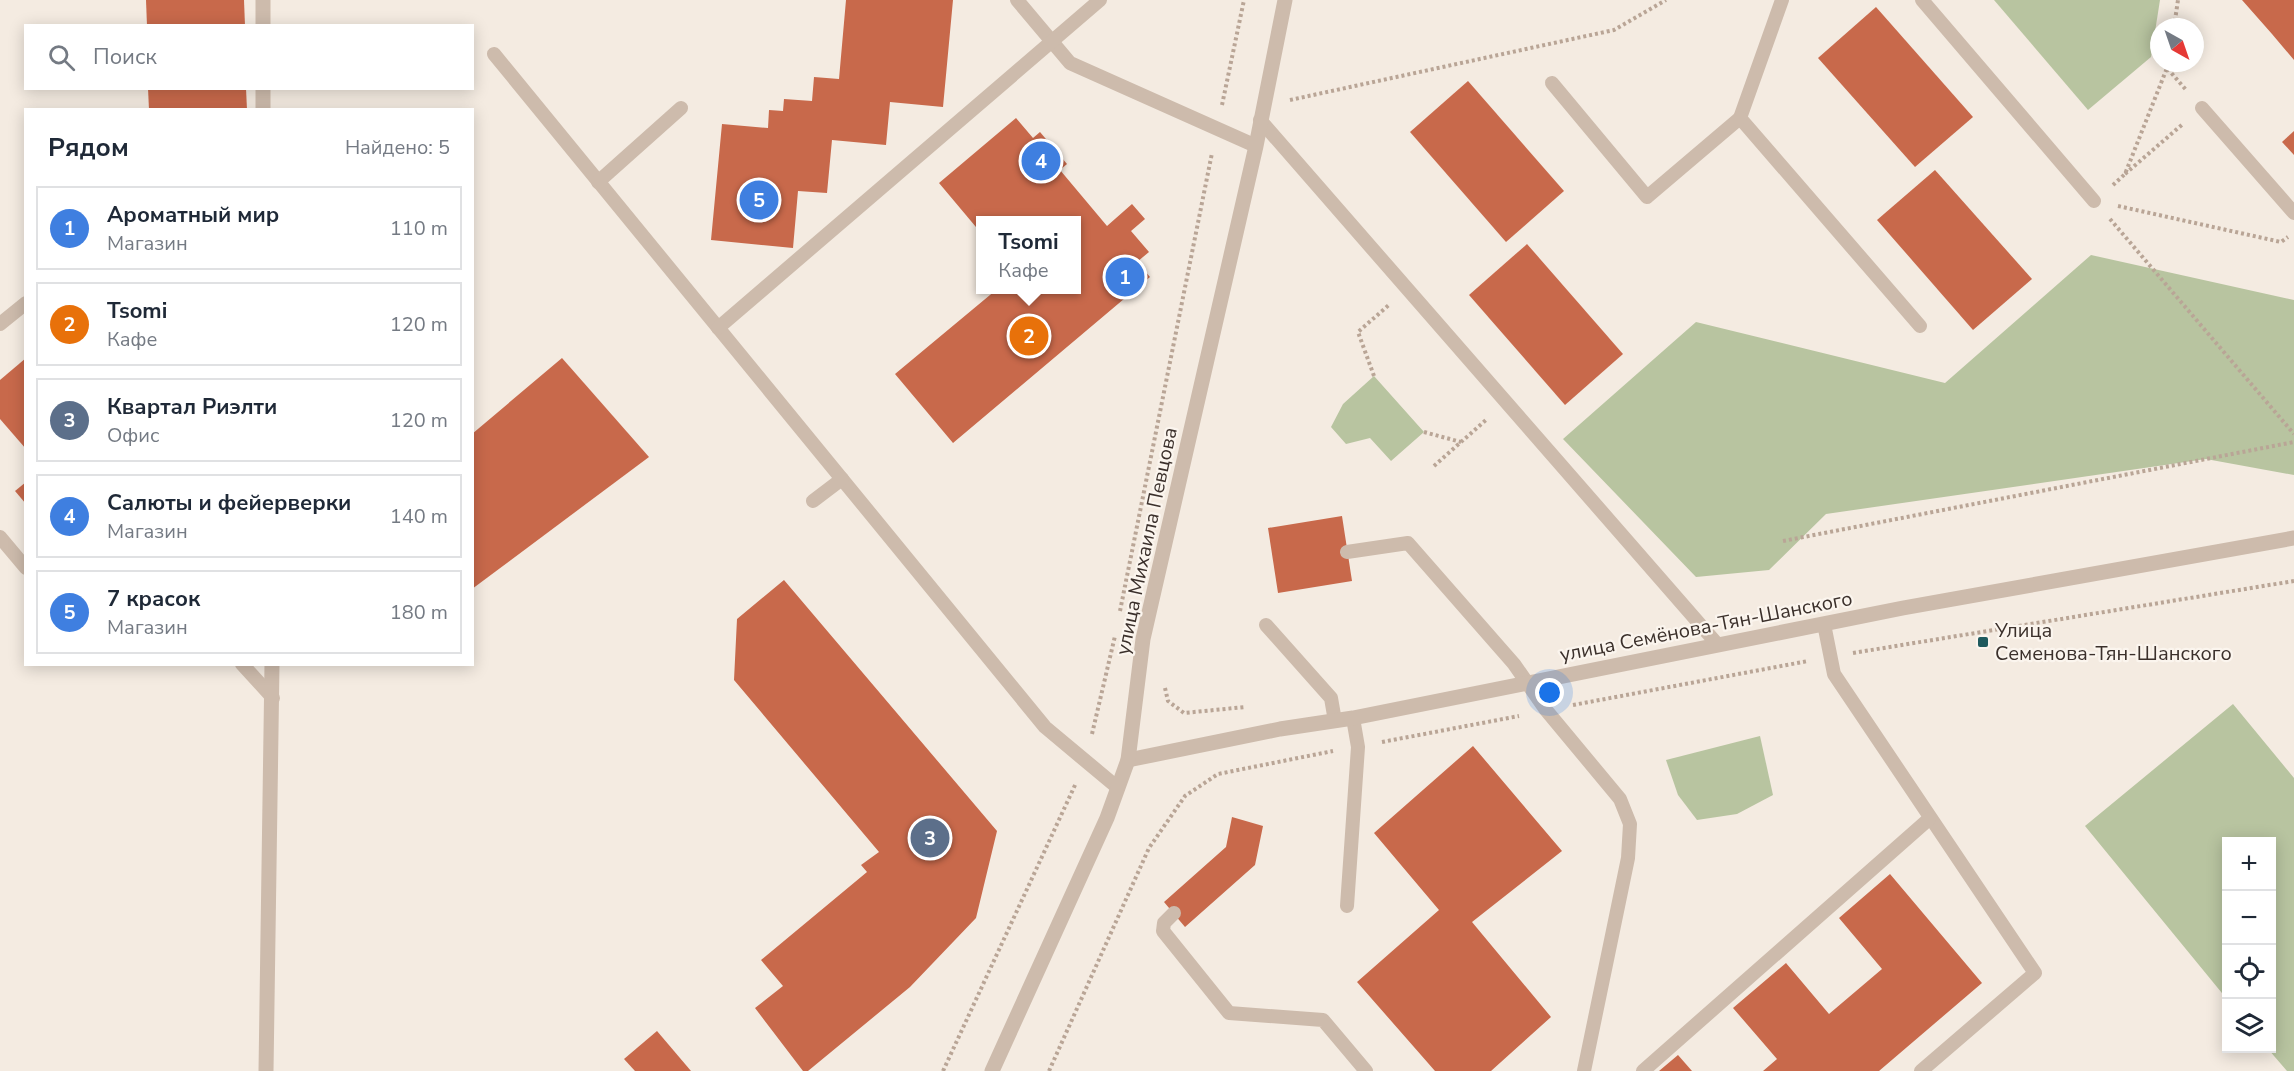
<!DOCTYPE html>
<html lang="ru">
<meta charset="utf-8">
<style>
body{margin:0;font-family:"Nunito Sans",sans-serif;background:#f2f2f3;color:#1f2937}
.controls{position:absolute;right:18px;bottom:18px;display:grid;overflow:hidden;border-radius:0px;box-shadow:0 3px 15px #0003}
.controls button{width:54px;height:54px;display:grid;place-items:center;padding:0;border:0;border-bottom:2px solid #e0e1e3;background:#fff;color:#1f2937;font:30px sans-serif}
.compass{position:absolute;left:2150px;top:18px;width:54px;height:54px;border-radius:50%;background:#fff;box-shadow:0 3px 15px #0003;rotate:140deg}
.you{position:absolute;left:1550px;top:693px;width:21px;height:21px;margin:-15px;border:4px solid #fff;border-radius:50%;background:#1a73e8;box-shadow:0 0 0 9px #1a73e833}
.badge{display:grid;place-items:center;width:39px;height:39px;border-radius:50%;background:#0f766e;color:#fff;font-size:20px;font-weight:700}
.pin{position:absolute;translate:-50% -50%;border:3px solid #fff;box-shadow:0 2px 6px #0006}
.popup{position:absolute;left:976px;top:216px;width:105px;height:78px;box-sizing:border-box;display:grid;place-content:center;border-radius:0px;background:#fff;filter:drop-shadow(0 2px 4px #0005);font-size:20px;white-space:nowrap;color:#747a83}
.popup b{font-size:22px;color:#1f2937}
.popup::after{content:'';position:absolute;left:50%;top:100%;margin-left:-12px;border:12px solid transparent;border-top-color:#fff}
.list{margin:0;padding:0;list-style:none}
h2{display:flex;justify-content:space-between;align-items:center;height:78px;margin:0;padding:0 24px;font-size:26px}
h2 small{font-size:20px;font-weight:400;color:#747a83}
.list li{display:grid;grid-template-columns:39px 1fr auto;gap:18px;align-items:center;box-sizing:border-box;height:84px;margin:0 12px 12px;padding:0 12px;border:2px solid #e0e1e3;border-radius:0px}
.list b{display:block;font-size:22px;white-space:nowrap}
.list p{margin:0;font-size:20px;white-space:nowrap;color:#747a83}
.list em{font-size:20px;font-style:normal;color:#747a83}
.icon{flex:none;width:33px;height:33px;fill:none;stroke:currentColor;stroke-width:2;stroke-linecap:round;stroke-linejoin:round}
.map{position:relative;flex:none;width:2294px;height:1071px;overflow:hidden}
.search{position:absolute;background:#fff;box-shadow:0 3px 15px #0003;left:24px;top:24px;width:450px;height:66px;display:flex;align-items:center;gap:15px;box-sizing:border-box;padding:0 21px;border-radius:0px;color:#747a83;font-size:22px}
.panel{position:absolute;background:#fff;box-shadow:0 3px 15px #0003;left:24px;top:108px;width:450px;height:558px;border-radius:0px}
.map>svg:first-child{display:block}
.green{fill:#b8c4a0}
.building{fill:#c8694b}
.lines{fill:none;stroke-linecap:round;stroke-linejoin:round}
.path{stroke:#b9a596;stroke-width:4;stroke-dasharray:3 3;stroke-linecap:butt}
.lane{stroke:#cdbbac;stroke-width:14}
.street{stroke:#cdbbac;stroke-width:15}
.poi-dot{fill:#1f5a5e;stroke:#fbf5ee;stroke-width:2}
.labels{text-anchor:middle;stroke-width:4.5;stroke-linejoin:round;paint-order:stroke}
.street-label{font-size:20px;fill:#3b302b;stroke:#fbf5ee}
.poi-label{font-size:20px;fill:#3b302b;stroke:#fbf5ee;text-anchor:start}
</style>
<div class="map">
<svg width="2294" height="1071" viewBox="0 0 2294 1071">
<rect width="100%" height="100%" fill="#f4ebe1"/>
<!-- green -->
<g class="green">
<path d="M1994 0H2160L2151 57 2088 110Z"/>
<path d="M2091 255 2294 300V475L2206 459 1826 514 1769 570 1696 577 1563 439 1696 322 1945 383Z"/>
<path d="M1374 376 1424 432 1391 461 1370 438 1346 444 1331 427 1343 404Z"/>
<path d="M2233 704 2294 778V1071H2287L2268 1049 2272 1048V842H2226V998L2085 826Z"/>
<path d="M1760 736 1773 795 1737 814 1697 820 1678 795 1666 760Z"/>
</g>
<!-- building -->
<g class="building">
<path d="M146 0H244L245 26H147Z"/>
<path d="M846 0H953L943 107 890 102 886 145 832 140 827 193 798 191 793 248 711 240 722 124 768 128 769 110 783 111 784 99 812 101 814 77 839 79Z"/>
<path d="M2242 0H2294V60L2272 34Z"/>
<path d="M1876 7 1973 117 1915 167 1818 58Z"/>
<path d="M1468 81 1564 191 1506 242 1410 132Z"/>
<path d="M148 88H246L247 110H149Z"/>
<path d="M1016 118 1033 138 1040 132 1067 164 1060 170 1107 226 1132 204 1145 219 1131 231 1149 252 1137 262 1150 277 953 443 895 374 996 290H1077V220H981V233L939 183Z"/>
<path d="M2294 131V155L2282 142Z"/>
<path d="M1935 170 2032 279 1973 330 1877 220Z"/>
<path d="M1527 244 1623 354 1565 405 1469 295Z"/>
<path d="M26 358V449L0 419V380Z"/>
<path d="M562 358 649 457 472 589V434Z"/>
<path d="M26 482V504L15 491Z"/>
<path d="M1342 516 1352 581 1278 593 1268 528Z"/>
<path d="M784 580 997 831 976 918 910 987 808 1071H803L755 1008 783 986 761 960 867 872 861 865 879 852 734 680 737 619Z"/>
<path d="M1473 746 1562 851 1472 922 1551 1017 1491 1071H1435L1357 982 1439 910 1374 833Z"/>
<path d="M1232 817 1263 826 1255 865 1185 927 1164 902 1226 847Z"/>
<path d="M1890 874 1982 983 1879 1071H1763L1777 1059 1733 1008 1786 963 1829 1014 1882 969 1839 918Z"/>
<path d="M657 1031 691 1071H635L624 1059Z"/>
<path d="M1678 1055 1692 1071H1659Z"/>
</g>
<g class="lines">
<!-- path -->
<g class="path">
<path d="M2174 27 2178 0"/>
<path d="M2168 63 2167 68 2187 91"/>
<path d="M1290 100 1614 30 1666 0"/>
<path d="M1222 105 1244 0"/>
<path d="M2125 174 2184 123"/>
<path d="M2113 185 2125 174 2167 68"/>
<path d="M2118 206 2281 242 2288 237"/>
<path d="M2110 219 2294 434"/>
<path d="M1374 376 1358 332 1390 304"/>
<path d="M1424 432 1461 442"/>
<path d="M1434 466 1487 419"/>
<path d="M1783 541 2294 442"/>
<path d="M1120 611 1212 153"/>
<path d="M1853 653 2294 581"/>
<path d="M1165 688 1168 701 1184 713 1245 707"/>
<path d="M1573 705 1808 661"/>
<path d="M1092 734 1115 636"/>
<path d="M1382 742 1519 716"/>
<path d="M943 1071 1076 783"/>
<path d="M1049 1071 1149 848 1185 796 1218 774 1333 751"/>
</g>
<!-- lane -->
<g class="lane">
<path d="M1017 0 1070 63 1256 146"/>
<path d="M1782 0 1740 118 1920 326"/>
<path d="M1922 0 2094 201"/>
<path d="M494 54 1045 727 1118 788"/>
<path d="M1552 83 1647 197 1740 118"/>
<path d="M2202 108 2294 213"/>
<path d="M1260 120 1718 645"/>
<path d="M598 182 681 108"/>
<path d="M0 324 26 303"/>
<path d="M718 328 1100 0"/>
<path d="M813 501 842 479"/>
<path d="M0 537 26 568"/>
<path d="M1347 552 1408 543 1514 664 1546 710 1620 799 1630 824 1628 858 1584 1071"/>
<path d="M1824 624 1834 674 2035 973 1921 1071"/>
<path d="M1266 625 1331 698 1335 721"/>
<path d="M242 664 273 698"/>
<path d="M1347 906 1358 747 1353 718"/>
<path d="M1174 913 1164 923 1163 931 1229 1013 1323 1020 1366 1071"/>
<path d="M1643 1071 1929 819"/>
</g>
<!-- street -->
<g class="street">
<path d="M263 26V0"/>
<path d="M263 88V110"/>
<path d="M1128 760 1280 729 1353 718 1903 608 2294 538"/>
<path d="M266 1071 272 664"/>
<path d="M992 1071 1107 818 1128 760 1143 639 1256 146 1285 0"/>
</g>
</g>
<!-- markers -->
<rect class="poi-dot" x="1977" y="636" width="12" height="12" rx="3"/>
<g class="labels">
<!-- street labels -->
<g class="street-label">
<text transform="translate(1146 541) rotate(-78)" y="7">улица Михаила Певцова</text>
<text transform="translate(1706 626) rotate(-11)" y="7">улица Семёнова-Тян-Шанского</text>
</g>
<!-- poi labels -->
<g class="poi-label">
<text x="1995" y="637">Улица<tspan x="1995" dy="23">Семенова-Тян-Шанского</tspan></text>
</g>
</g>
</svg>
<div class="controls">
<button>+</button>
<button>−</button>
<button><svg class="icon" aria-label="locate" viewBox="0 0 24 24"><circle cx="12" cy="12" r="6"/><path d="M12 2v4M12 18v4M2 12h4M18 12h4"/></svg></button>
<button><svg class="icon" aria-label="layers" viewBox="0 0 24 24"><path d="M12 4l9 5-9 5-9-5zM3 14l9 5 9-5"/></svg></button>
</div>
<svg class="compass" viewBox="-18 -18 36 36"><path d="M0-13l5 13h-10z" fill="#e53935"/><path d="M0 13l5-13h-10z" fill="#747a83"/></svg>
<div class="you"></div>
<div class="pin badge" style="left:1125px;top:277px;background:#3f7fe0">1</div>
<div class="pin badge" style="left:1029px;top:336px;background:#e8710a">2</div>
<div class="popup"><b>Tsomi</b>Кафе</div>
<div class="pin badge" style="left:930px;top:838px;background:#5c6f8a">3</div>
<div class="pin badge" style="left:1041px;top:161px;background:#3f7fe0">4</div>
<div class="pin badge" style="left:759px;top:200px;background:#3f7fe0">5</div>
<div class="search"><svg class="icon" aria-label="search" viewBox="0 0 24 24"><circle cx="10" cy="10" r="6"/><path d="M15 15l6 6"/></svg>Поиск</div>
<section class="panel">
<h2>Рядом<small>Найдено: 5</small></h2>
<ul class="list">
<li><span class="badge" style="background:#3f7fe0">1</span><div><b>Ароматный мир</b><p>Магазин</p></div><em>110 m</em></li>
<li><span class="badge" style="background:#e8710a">2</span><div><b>Tsomi</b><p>Кафе</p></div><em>120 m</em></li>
<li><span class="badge" style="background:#5c6f8a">3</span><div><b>Квартал Риэлти</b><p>Офис</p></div><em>120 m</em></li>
<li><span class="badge" style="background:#3f7fe0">4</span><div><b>Салюты и фейерверки</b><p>Магазин</p></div><em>140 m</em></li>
<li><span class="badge" style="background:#3f7fe0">5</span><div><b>7 красок</b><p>Магазин</p></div><em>180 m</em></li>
</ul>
</section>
</div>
